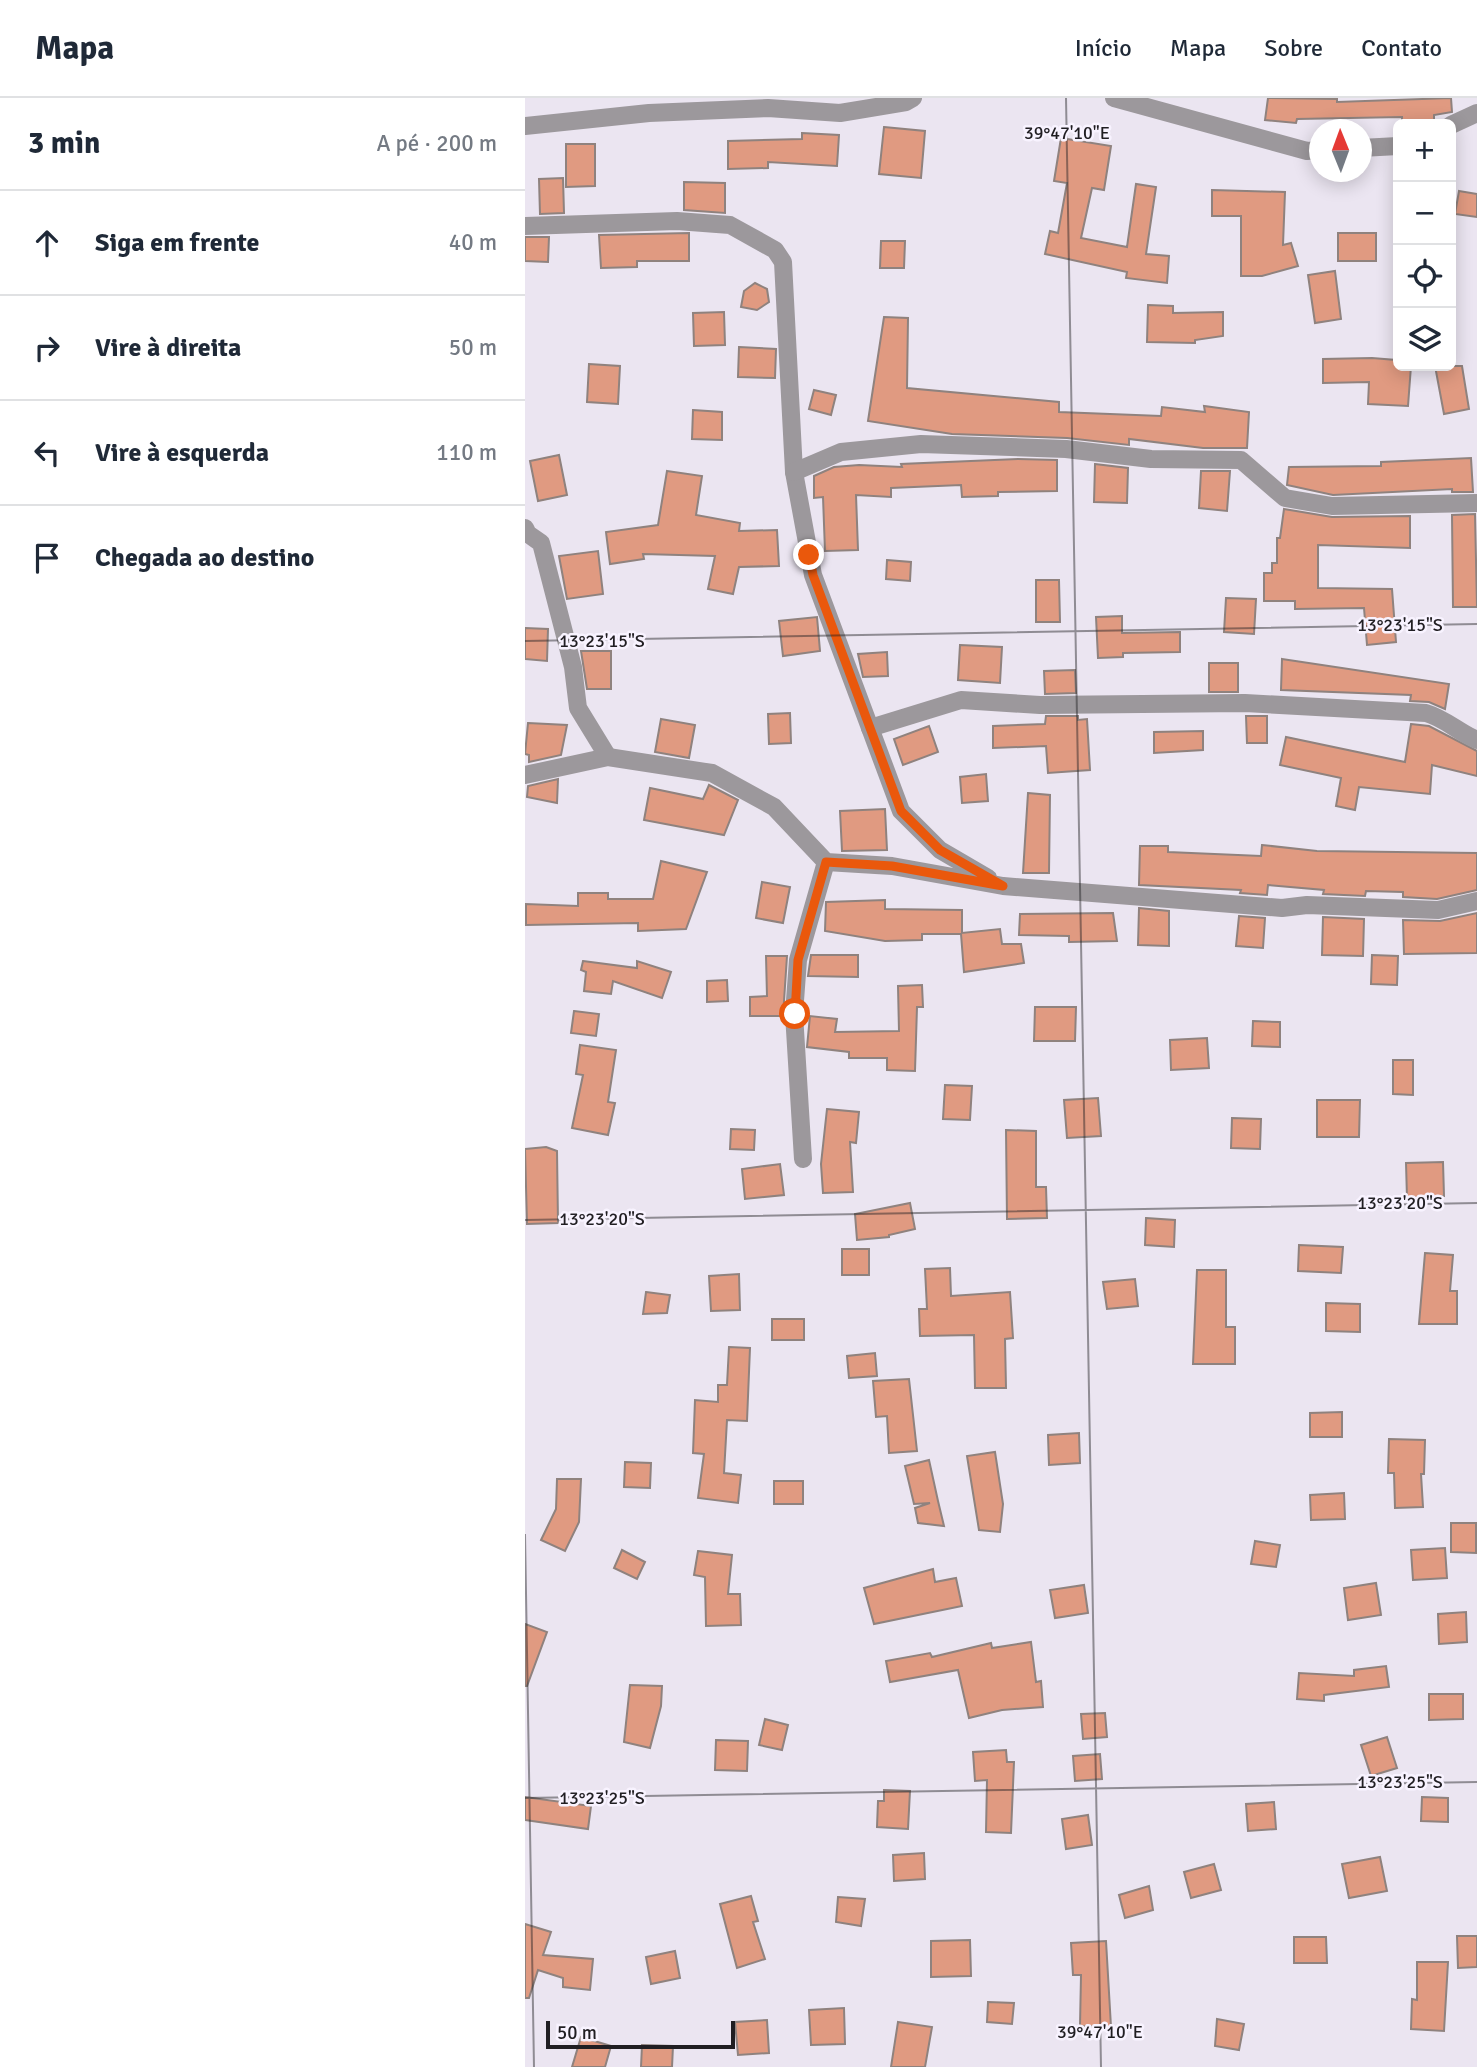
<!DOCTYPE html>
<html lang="pt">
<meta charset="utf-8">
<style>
body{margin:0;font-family:Signika,sans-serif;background:#f2f2f3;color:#1f2937}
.controls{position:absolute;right:21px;top:21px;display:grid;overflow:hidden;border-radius:10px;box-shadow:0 4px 18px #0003}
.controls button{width:63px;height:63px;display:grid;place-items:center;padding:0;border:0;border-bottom:2px solid #e0e1e3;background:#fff;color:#1f2937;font:35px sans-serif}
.compass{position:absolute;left:784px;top:21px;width:63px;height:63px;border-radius:50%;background:#fff;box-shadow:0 4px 18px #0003;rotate:359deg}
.scale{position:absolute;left:21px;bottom:18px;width:189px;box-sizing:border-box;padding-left:7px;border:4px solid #201e22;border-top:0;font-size:19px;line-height:24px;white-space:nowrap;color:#201e22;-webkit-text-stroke:5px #f8f3ff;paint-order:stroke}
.stop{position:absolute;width:21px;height:21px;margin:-16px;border:5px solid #ea580c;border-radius:50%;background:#fff}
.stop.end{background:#ea580c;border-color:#fff;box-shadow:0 2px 7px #0008}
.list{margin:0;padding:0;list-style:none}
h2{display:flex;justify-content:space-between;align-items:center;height:91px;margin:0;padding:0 28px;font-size:30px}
h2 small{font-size:23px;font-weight:400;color:#747a83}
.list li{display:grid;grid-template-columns:46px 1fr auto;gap:21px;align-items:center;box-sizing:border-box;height:105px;padding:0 28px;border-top:2px solid #e0e1e3}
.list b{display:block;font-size:26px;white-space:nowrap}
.list em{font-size:23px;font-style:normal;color:#747a83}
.icon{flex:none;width:38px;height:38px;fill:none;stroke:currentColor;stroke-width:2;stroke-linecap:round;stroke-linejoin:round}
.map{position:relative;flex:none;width:952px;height:1969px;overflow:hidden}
header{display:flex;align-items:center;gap:42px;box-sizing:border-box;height:98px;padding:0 35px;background:#fff;border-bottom:2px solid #e0e1e3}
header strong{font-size:33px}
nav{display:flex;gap:38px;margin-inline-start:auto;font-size:24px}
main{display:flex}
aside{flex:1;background:#fff}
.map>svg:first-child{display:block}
.building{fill:#e09a81;stroke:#8f827e;stroke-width:2}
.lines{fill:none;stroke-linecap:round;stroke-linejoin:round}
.minor{stroke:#9c989c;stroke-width:18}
.route{stroke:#ea580c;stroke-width:9}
.ticks{fill:none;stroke:#201e22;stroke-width:2;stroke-opacity:0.45}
.ticks-label{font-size:18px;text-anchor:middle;fill:#201e22;stroke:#f8f3ff;stroke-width:5;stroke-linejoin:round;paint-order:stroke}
</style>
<header>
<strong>Mapa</strong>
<nav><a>Início</a><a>Mapa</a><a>Sobre</a><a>Contato</a></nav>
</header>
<main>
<aside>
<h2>3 min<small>A pé · 200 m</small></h2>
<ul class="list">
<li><svg class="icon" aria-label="ahead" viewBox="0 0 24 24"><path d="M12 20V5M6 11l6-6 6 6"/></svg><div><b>Siga em frente</b></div><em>40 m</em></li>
<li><svg class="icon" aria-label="right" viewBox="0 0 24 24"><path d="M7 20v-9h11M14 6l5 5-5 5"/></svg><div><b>Vire à direita</b></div><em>50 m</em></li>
<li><svg class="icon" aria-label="left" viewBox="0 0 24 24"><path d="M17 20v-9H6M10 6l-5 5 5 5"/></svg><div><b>Vire à esquerda</b></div><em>110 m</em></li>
<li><svg class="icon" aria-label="arrive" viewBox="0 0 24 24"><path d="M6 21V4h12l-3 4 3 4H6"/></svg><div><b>Chegada ao destino</b></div></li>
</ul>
</aside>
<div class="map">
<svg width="952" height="1969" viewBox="0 0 952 1969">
<rect width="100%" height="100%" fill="#ebe5f1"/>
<!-- building -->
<g class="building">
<path d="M743 0 812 1V4L926 0 927 14 909 17V25H877V19L772 21 771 25 740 22Z"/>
<path d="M359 29 400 33 396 80 354 76Z"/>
<path d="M277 35 314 37 312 68 243 64V70L203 71V43L277 41Z"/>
<path d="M536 40 586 48 579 92 567 90 556 140 602 149 611 86 631 89 621 156 644 158 642 185 601 180 602 174 520 156 525 133 533 135 542 85 529 83Z"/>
<path d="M41 46H70V88L41 89Z"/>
<path d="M38 80 39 115 15 116 14 81Z"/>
<path d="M159 84 200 85V115L159 112Z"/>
<path d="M687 92 760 94 758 147 766 145 773 168 737 178H716V118H687Z"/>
<path d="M934 93 952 96V119L930 116Z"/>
<path d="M164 135V163H112V169L76 170 74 137Z"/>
<rect x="813" y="135" width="38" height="28"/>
<path d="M0 139H24L23 164 0 163Z"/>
<path d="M356 143H380L379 170H355Z"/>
<path d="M810 173 816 221 790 225 783 177Z"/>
<path d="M230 185 242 191 244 204 232 212 216 209 219 193Z"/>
<path d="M623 207 648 208V215L698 214V238L670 242V245L622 244Z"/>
<path d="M199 214 200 247 169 248 168 215Z"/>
<path d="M359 219 383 220 382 290 534 304V314L636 318 637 309 680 314 679 308 724 314 722 350H678L604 341V347L542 340 427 336 343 323Z"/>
<path d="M214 249 251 251 250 280 213 279Z"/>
<path d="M847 260 871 262V268H886L883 308 843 306 844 284 798 285V261Z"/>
<path d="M64 266 95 268 93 306 62 304Z"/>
<path d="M910 268H937L944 311 919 316Z"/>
<path d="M289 292 311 297 306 317 284 311Z"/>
<path d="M168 312 197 314V342L167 341Z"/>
<path d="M34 357 42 397 13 403 5 363Z"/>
<path d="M946 360 948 394H927V391L808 397 762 387 764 369 856 368V364Z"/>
<path d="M493 361 532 362V393L473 394V398L437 399 436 387 366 390V399L331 397 333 452 300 453 298 399 289 400V378L309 369 334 367 377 369 376 366Z"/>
<path d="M570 366 603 370 602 405 569 404Z"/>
<path d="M142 373 177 378 171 417 215 425 214 433 252 432 254 468 214 469 208 496 183 491 190 458 118 456 119 461 85 466 81 434 133 427Z"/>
<path d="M676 373H705L702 413 674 410Z"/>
<path d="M759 411 807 419 885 418V450L793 447V490L867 491 871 544 842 547 839 510 770 511V503H739V475H747V465H752V440H755Z"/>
<path d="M950 416 952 509H928L927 417Z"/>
<path d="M73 453 78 496 42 501 34 458Z"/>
<path d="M362 462 386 464 385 483 361 481Z"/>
<path d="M511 482H534L535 524H511Z"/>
<path d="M701 500 731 501 729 536 699 534Z"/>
<path d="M597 518V535L655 534V554L598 555V559L573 560 571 519Z"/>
<path d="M292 519 295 553 258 558 254 523Z"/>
<path d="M0 530 23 531 22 563 0 561Z"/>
<path d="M435 547 477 549 475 585 433 582Z"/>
<path d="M56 553H86V591H62Z"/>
<path d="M362 554 363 578 338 579 333 556Z"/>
<path d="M757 561 924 586 920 611 904 604 885 603 886 597 756 592Z"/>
<rect x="684" y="565" width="29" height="29"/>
<path d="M550 572 551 595 520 596 519 573Z"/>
<path d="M265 615 266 645 244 646 243 616Z"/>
<path d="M521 618H553V622L562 621 565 672 523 675 521 648 468 650V628L520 626Z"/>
<path d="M721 618H742V645H722Z"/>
<path d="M136 621 170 627 164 660 130 654Z"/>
<path d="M3 625 42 627 36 657 4 664V657L0 656Z"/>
<path d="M886 626 904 628 952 653V678L907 667 905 696 834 689 830 712 811 708 816 680 755 667 761 639 880 664Z"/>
<path d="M404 628 413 654 378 667 369 641Z"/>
<path d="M678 633V652L629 655V634Z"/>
<path d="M461 676 463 703 437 705 435 679Z"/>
<path d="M33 681 32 705 2 699 3 688Z"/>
<path d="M184 687 213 702 199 737 119 722 125 690 178 701Z"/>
<path d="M503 695 525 697 524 775H498Z"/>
<path d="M360 711 362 752 317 753 315 713Z"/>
<path d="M737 747 792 753 952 755V792L912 801 878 799V794L841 793 840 798 798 796 799 792 743 787 742 797 715 795 716 792 614 787 615 748H643V754L736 758Z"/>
<path d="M136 763 182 774 161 831 113 833V825L1 827V806L53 808V795H83V801H128Z"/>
<path d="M237 784 265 789 258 825 231 820Z"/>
<path d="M360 802V811L437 812V835L475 831 477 846H496L499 865 439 874 436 836H397V842L360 843 300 833 301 804Z"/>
<path d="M614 810 644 813V848L613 847Z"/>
<path d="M588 815 592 843 544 844V838L494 837 495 816Z"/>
<path d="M952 815V855L879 856 878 822 915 823Z"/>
<path d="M714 818 740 820 738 850 711 848Z"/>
<path d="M798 819 839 821 838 858 797 857Z"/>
<path d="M286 857H333V879L283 878Z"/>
<path d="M847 857 873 858 872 887 846 886Z"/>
<path d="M241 858H262L258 918H225V899L242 898Z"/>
<path d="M58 863 112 870V863L146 874 137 900 88 883 86 896 59 893 61 874 56 872Z"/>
<path d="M202 882 203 903 182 904V883Z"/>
<path d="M397 887 398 909H392L390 973 362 972V960H324V954L282 949 285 918 312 921 310 934 374 933 373 888Z"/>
<path d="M510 909H551L550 943H509Z"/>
<path d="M49 913 74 916 71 938 46 935Z"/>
<path d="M728 923 755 924V949L727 948Z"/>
<path d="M682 940 684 970 646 972 645 942Z"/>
<path d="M55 947 91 952 83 1004 90 1005 83 1037 47 1030 58 977 51 976Z"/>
<path d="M868 962H888V997L868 996Z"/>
<path d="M420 987 447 988 445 1022 418 1021Z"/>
<path d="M573 1000 576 1038 542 1040 539 1002Z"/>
<path d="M792 1002H835L834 1039H792Z"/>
<path d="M302 1011 334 1014 331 1045 325 1044 328 1094 298 1095 296 1066Z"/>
<path d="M707 1020 736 1021 735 1051 706 1050Z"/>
<path d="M206 1031 230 1032 229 1052 205 1051Z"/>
<path d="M481 1032 511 1033V1089H521L522 1120 482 1121Z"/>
<path d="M21 1049 32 1053 33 1125 2 1126 0 1051Z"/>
<path d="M918 1064 919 1098 882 1100 881 1065Z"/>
<path d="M255 1066 259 1097 220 1101 217 1071Z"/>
<path d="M385 1105 390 1131 364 1137V1139L332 1142 330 1116Z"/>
<path d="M621 1120 650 1122 649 1149 620 1147Z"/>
<path d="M774 1147 818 1149 816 1175 773 1173Z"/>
<rect x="317" y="1151" width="27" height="26"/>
<path d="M900 1155 928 1157 925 1193H932V1226H894Z"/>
<path d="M425 1170 426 1198 485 1194 488 1240 480 1241 481 1290H450L449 1237 395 1238 394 1211H402L400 1171Z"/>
<path d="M672 1172H701V1229H710V1266H668Z"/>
<path d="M214 1176 215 1212 186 1213 184 1178Z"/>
<path d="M610 1181 613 1208 582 1211 578 1184Z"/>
<path d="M121 1194 145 1197 142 1215 118 1216Z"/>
<path d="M801 1205 835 1206V1234L801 1233Z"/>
<rect x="247" y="1221" width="32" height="21"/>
<path d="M204 1249 225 1250 222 1323 202 1322 199 1375 216 1377 213 1405 173 1400 179 1356 168 1355 170 1302 193 1304V1287H202Z"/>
<path d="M350 1255 352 1278 324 1280 322 1258Z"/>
<path d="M384 1281 392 1353 364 1355 362 1318 351 1319 348 1283Z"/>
<path d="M817 1314V1339H785V1315Z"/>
<path d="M554 1335 555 1365 524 1367 523 1337Z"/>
<path d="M864 1341 900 1342 899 1376H896L898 1409 870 1410 869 1375H863Z"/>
<path d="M470 1354 478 1406 475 1434 454 1432 442 1358Z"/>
<path d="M404 1362 413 1403 419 1428 393 1425 390 1410 405 1405 389 1406 380 1368Z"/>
<path d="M100 1364 126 1365 125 1390 99 1389Z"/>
<path d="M32 1381H56L54 1424 40 1453 16 1442 31 1411Z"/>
<rect x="249" y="1383" width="29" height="23"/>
<path d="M819 1395 820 1421 786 1422 785 1397Z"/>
<path d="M926 1425H951V1455L926 1454Z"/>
<path d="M730 1443 755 1447 751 1469 726 1466Z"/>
<path d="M920 1450 922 1480 888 1482 886 1452Z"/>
<path d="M97 1452 120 1464 112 1481 89 1470Z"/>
<path d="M173 1453 207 1457 203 1496H215L216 1527 181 1528 180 1479 169 1477Z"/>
<path d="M408 1471 410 1484 431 1480 437 1508 349 1526 339 1490Z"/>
<path d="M851 1485 856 1517 823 1522 819 1490Z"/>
<path d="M559 1487 563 1515 530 1520 525 1492Z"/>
<path d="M941 1514 942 1544 914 1546 913 1516Z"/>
<path d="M0 1526 22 1534 2 1588H0Z"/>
<path d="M506 1544 511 1584 516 1583 518 1609 477 1612 444 1620 433 1572 365 1584 361 1563 405 1555 407 1559 466 1545 467 1550Z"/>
<path d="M861 1568 864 1589 799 1597V1603L772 1601 774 1575 829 1578V1572Z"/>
<path d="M105 1587 137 1588 136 1608 125 1650 99 1644Z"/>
<path d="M904 1596H938V1621L904 1622Z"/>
<path d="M580 1615 582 1639 558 1641 556 1616Z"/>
<path d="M240 1621 263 1627 257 1652 234 1647Z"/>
<path d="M862 1639 872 1670 846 1678 836 1647Z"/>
<path d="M191 1642 223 1643 222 1673 190 1672Z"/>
<path d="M481 1652 482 1664H489L486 1735 461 1734 462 1682 450 1683 448 1654Z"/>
<path d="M575 1656 577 1681 550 1683 548 1658Z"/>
<path d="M359 1692 385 1693 383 1731 352 1729 353 1703H359Z"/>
<path d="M0 1699 66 1708 63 1731 0 1722Z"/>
<path d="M897 1699 923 1700V1724L896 1723Z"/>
<path d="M749 1704 751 1731 723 1733 721 1706Z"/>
<path d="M563 1717 567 1747 541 1751 537 1721Z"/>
<path d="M399 1755 400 1781 369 1783 368 1757Z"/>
<path d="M855 1759 862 1793 824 1800 817 1766Z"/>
<path d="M689 1766 696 1792 666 1800 659 1774Z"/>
<path d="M624 1788 628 1812 600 1820 594 1797Z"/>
<path d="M226 1798 233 1823 228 1824 240 1861 212 1870 195 1806Z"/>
<path d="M313 1799 340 1801 336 1828 311 1824Z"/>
<path d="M0 1826 26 1834 18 1857 68 1861 65 1892 38 1889V1880L13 1872 4 1900H0Z"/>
<path d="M932 1838H952V1869L933 1870Z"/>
<path d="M769 1839H801L802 1865H769Z"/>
<path d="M445 1842 446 1878 406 1879V1843Z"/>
<path d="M581 1843 586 1929 555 1928 556 1877H548L546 1845Z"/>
<path d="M150 1853 155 1880 126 1886 121 1859Z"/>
<path d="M892 1864H923L919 1933 886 1931 887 1901 892 1902Z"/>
<path d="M463 1904 489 1905 487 1926 462 1924Z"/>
<path d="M319 1910 320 1946 286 1947 284 1912Z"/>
<path d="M692 1921 719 1926 714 1952 690 1948Z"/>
<path d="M242 1922 244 1955 213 1957 210 1924Z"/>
<path d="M373 1924 407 1929 400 1969H366Z"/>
<path d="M56 1939 86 1948 80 1969H47Z"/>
<path d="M117 1947 148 1948 147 1969H116Z"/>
</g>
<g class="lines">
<!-- minor -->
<g class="minor">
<path d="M589 0 782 53 794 52"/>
<path d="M926 27 952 15"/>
<path d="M0 28 124 15 243 10 315 15 381 4 388 0"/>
<path d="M836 50 873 48"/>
<path d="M0 128 152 123 205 127 250 152 258 164 269 374 288 477 376 713 415 752 463 780"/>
<path d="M269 374 316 354 396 346 541 351 626 361 716 362 760 400 807 408 952 405"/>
<path d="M0 430 3 436 16 445 48 569 53 610 83 659"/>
<path d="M345 630 436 602 515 607 720 605 901 615C921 621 933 634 952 642"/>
<path d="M0 677 83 659 187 675 249 709 301 764 367 768 478 788 757 810 782 807 913 812 952 803"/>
<path d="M278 1061 269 916 273 862 301 764"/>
</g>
</g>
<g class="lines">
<!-- route -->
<path class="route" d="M270 916 273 862 301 764 367 768 478 788 415 752 376 713 288 477 284 457"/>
</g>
<!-- ticks -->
<path class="ticks" d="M541 0 576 1969M0 543 952 526M0 1122 952 1105M0 1436 9 1969M0 1700 952 1684"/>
<g class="ticks-label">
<text x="542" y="41">39°47'10"E</text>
<text x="875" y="533">13°23'15"S</text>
<text x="77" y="549">13°23'15"S</text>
<text x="875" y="1111">13°23'20"S</text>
<text x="77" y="1127">13°23'20"S</text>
<text x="875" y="1690">13°23'25"S</text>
<text x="77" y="1706">13°23'25"S</text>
<text x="575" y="1940">39°47'10"E</text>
</g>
</svg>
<div class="controls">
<button>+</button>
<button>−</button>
<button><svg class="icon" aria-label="locate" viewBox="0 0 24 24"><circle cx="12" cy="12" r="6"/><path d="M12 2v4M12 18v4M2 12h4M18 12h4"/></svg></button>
<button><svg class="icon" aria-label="layers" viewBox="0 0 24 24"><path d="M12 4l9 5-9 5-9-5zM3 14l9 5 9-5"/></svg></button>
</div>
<svg class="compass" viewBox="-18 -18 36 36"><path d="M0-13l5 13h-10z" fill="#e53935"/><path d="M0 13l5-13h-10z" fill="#747a83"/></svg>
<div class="scale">50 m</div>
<div class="stop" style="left:270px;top:916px"></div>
<div class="stop end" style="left:284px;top:457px"></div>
</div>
</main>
